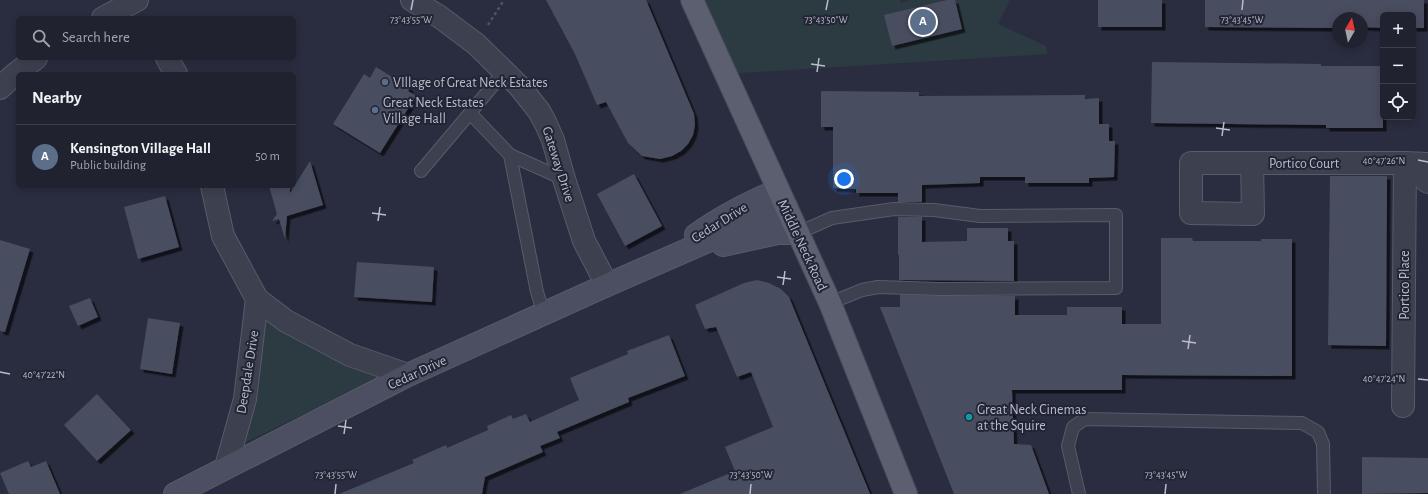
<!DOCTYPE html>
<meta charset="utf-8">
<style>
body{margin:0;font-family:"Alegreya Sans",sans-serif;background:#282a37;color:#f1f3f6}
.controls{position:absolute;right:12px;top:12px;display:grid;overflow:hidden;border-radius:6px;box-shadow:0 2px 10px #0003}
.controls button{width:36px;height:36px;display:grid;place-items:center;padding:0;border:0;border-bottom:1px solid #3d3f4b;background:#20222f;color:#f1f3f6;font:20px sans-serif}
.compass{position:absolute;left:1332px;top:12px;width:36px;height:36px;border-radius:50%;background:#20222f;box-shadow:0 2px 10px #0003;rotate:9deg}
.you{position:absolute;left:844px;top:179px;width:14px;height:14px;margin:-10px;border:3px solid #fff;border-radius:50%;background:#1a73e8;box-shadow:0 0 0 6px #1a73e833}
.badge{display:grid;place-items:center;width:26px;height:26px;border-radius:50%;background:#bca0f2;color:#fff;font-size:13px;font-weight:700}
.pin{position:absolute;translate:-50% -50%;border:2px solid #fff;box-shadow:0 1px 4px #0006}
.list{margin:0;padding:0;list-style:none}
h2{display:flex;justify-content:space-between;align-items:center;height:52px;margin:0;padding:0 16px;font-size:17px}
h2 small{font-size:13px;font-weight:400;color:#a2a4aa}
.list li{display:grid;grid-template-columns:26px 1fr auto;gap:12px;align-items:center;box-sizing:border-box;height:64px;padding:0 16px;border-top:1px solid #3d3f4b}
.list b{display:block;font-size:15px;white-space:nowrap}
.list p{margin:0;font-size:13px;white-space:nowrap;color:#a2a4aa}
.list em{font-size:13px;font-style:normal;color:#a2a4aa}
.icon{flex:none;width:22px;height:22px;fill:none;stroke:currentColor;stroke-width:2;stroke-linecap:round;stroke-linejoin:round}
.map{position:relative;flex:none;width:1428px;height:494px;overflow:hidden}
.search{position:absolute;background:#20222f;box-shadow:0 2px 10px #0003;left:16px;top:16px;width:280px;height:44px;display:flex;align-items:center;gap:10px;box-sizing:border-box;padding:0 14px;border-radius:6px;color:#a2a4aa;font-size:15px}
.panel{position:absolute;background:#20222f;box-shadow:0 2px 10px #0003;left:16px;top:72px;width:280px;height:116px;border-radius:6px}
.map>svg:first-child{display:block}
.green{fill:#2c3a41}
.building{fill:#494d61;filter:url(#shadow)}
.lines{fill:none;stroke-linecap:round;stroke-linejoin:round}
.lane-casing{stroke:#585b6a;stroke-width:14}
.street-casing{stroke:#585b6a;stroke-width:24}
.secondary-casing{stroke:#585b6a;stroke-width:24}
.primary-casing{stroke:#474959;stroke-width:24}
.path{stroke:#4a565d;stroke-width:2.5;stroke-dasharray:3 3;stroke-linecap:butt}
.lane{stroke:#3d404f;stroke-width:12}
.street{stroke:#3d404f;stroke-width:22}
.secondary{stroke:#4c4e62;stroke-width:22}
.primary{stroke:#5c5f6f;stroke-width:22}
.ticks{fill:none;stroke:#babcca;stroke-width:1.5}
.service-dot{fill:#5c6f8a;stroke:#222535;stroke-width:1.5}
.culture-dot{fill:#0f9aa8;stroke:#222535;stroke-width:1.5}
.labels{text-anchor:middle;stroke-width:4;stroke-linejoin:round;paint-order:stroke}
.poi-label{font-size:14px;fill:#babcca;stroke:#222535;text-anchor:start}
.street-label{font-size:14px;fill:#babcca;stroke:#222535}
.ticks-label{font-size:10px;text-anchor:middle;fill:#babcca;stroke:#222535;stroke-width:4;stroke-linejoin:round;paint-order:stroke}
</style>
<div class="map">
<svg width="1428" height="494" viewBox="0 0 1428 494">
<defs>
<filter id="shadow"><feDropShadow dx="3.5" dy="3.5" stdDeviation="0" flood-color="#0009"/></filter>
</defs>
<rect width="100%" height="100%" fill="#2a2d3f"/>
<!-- green -->
<g class="green">
<path d="M692 0H900V3L911 0H1010L998 24 1046 46 1047 54 725 74Z"/>
<path d="M262 315 388 374 244 443 251 403Z"/>
</g>
<!-- building -->
<g class="building">
<path d="M546 0H646L694 114 695 125 693 135 688 144 681 151 672 156 660 159 642 156 628 143 606 102 597 105 575 54Z"/>
<path d="M947 0H955L962 29 892 46 884 15Z"/>
<rect x="1098" y="0" width="64" height="27"/>
<path d="M1205 0H1424V28H1413V15H1383V28L1362 27V18H1338V28L1205 27Z"/>
<path d="M1152 62 1321 64V66H1383V128H1326V125L1151 123Z"/>
<path d="M376 67 410 88 408 91 416 96 380 153 333 124 364 74 370 78Z"/>
<path d="M821 91 919 92V96L1085 95V99L1099 98V124H1109V141H1115L1114 177 1089 178V183H1025V177H980V183L922 185V202H898V193H856V189L833 188V127H821Z"/>
<path d="M310 161 323 205 287 216 285 239 279 219 272 221 277 214 269 186H290V193Z"/>
<path d="M634 174 662 226 625 246 597 194Z"/>
<path d="M1330 176H1387L1386 346 1328 345Z"/>
<path d="M165 196 179 247 138 259 124 207Z"/>
<path d="M898 217H922V242L967 241V228H1008V241H1014V281L899 280V255H898Z"/>
<path d="M1161 238H1192L1193 241H1261V239H1292V376L1122 375V390H1012L1014 444 1031 445 1049 494H954L880 307H900V295L1015 296V315H1067V307H1122V324H1161Z"/>
<path d="M0 240 30 249 5 332 0 331Z"/>
<path d="M357 262 434 267 432 302 354 297Z"/>
<path d="M757 280 769 283 781 289 789 297 870 494H680L735 471 725 447 773 427 751 372 737 377 716 327 705 329 695 305 744 283Z"/>
<path d="M90 298 98 317 78 326 69 306Z"/>
<path d="M148 318 180 323 172 374 140 369Z"/>
<path d="M669 335 685 376 628 398 629 402 557 432 560 438 540 446 543 452 485 477 482 494H339L414 463 412 460 446 445 447 448 488 430 487 426 511 415 513 419 526 414 530 422 579 400 570 378 628 354 627 351Z"/>
<path d="M97 394 131 430 97 461 64 425Z"/>
<path d="M1362 457 1428 458V493L1362 494Z"/>
<path d="M28 461 31 467 46 461 60 494H9L0 473Z"/>
</g>
<g class="lines">
<!-- lane casing -->
<g class="lane-casing">
<g id="lane">
<path d="M470 113 504 72"/>
<path d="M510 155 564 179"/>
<path d="M421 171 470 113 510 155 537 292 544 314"/>
<path d="M798 233 832 218 894 209 934 210 980 216 1116 215V288L941 289 878 287 862 290 830 303"/>
<path d="M1079 494 1068 446 1073 427 1085 419 1302 423 1318 432 1323 444 1324 494"/>
</g>
</g>
<!-- street casing -->
<g class="street-casing">
<g id="street">
<path d="M412 0 440 17 476 44 520 87 539 111 546 124 553 140 564 179 584 241 607 285"/>
<path d="M103 18 137 0"/>
<path d="M167 58 176 74"/>
<path d="M0 88 14 75 36 58"/>
<path d="M1252 163 1253 214 1191 213V163H1405L1403 406"/>
<path d="M1428 164 1405 163 1428 182"/>
<path d="M212 186 223 236 257 299 286 321 350 355 408 375"/>
<path d="M226 467 245 399 257 299"/>
</g>
</g>
<!-- secondary casing -->
<g class="secondary-casing">
<g id="secondary">
<path d="M696 235C722 216 749 203 778 190"/>
<path d="M723 245 778 233H798"/>
<path d="M175 494 408 375 607 285 786 207"/>
</g>
</g>
<!-- primary casing -->
<g class="primary-casing">
<path id="primary" d="M692 0 830 303 906 494"/>
</g>
<!-- path -->
<path class="path" d="M488 25 504 0"/>
<!-- lane -->
<use href="#lane" class="lane"/>
<!-- street -->
<use href="#street" class="street"/>
<!-- secondary -->
<use href="#secondary" class="secondary"/>
<!-- primary -->
<use href="#primary" class="primary"/>
</g>
<!-- ticks -->
<path class="ticks" d="M411 10 413 0M826 10 828 0M1242 10 1243 0M811 64 825 66M817 72 819 58M1216 128 1230 130M1222 136 1224 122M1418 160 1428 162M372 213 386 215M378 221 380 207M777 277 791 279M783 285 785 271M1182 341 1196 343M1188 349 1190 335M0 372 10 374M1418 379 1428 380M338 426 352 428M344 434 346 420M335 494 336 484M750 494 751 484M1165 494 1166 484"/>
<!-- markers -->
<g class="service-dot">
<circle cx="385" cy="82" r="4"/>
<circle cx="375" cy="110" r="4"/>
</g>
<circle class="culture-dot" cx="969" cy="417" r="4"/>
<g class="labels">
<!-- poi labels -->
<g class="poi-label">
<text x="393" y="87">VIllage of Great Neck Estates</text>
<text x="383" y="107">Great Neck Estates<tspan x="383" dy="16">Village Hall</tspan></text>
<text x="977" y="414">Great Neck Cinemas<tspan x="977" dy="16">at the Squire</tspan></text>
</g>
<!-- street labels -->
<g class="street-label">
<text x="1304" y="168">Portico Court</text>
<text transform="translate(559 164) rotate(72)" y="5">Gateway Drive</text>
<text transform="translate(719 222) rotate(-32)" y="5">Cedar Drive</text>
<text transform="translate(803 245) rotate(65)" y="5">Middle Neck Road</text>
<text transform="translate(1404 285) rotate(-90)" y="5">Portico Place</text>
<text transform="translate(247 372) rotate(-81)" y="5">Deepdale Drive</text>
<text transform="translate(417 372) rotate(-25)" y="5">Cedar Drive</text>
</g>
</g>
<g class="ticks-label">
<text x="411" y="23">73°43'55"W</text>
<text x="826" y="23">73°43'50"W</text>
<text x="1242" y="23">73°43'45"W</text>
<text x="1384" y="164">40°47'26"N</text>
<text x="44" y="378">40°47'22"N</text>
<text x="1384" y="382">40°47'24"N</text>
<text x="336" y="478">73°43'55"W</text>
<text x="751" y="478">73°43'50"W</text>
<text x="1166" y="478">73°43'45"W</text>
</g>
</svg>
<div class="controls">
<button>+</button>
<button>−</button>
<button><svg class="icon" aria-label="locate" viewBox="0 0 24 24"><circle cx="12" cy="12" r="6"/><path d="M12 2v4M12 18v4M2 12h4M18 12h4"/></svg></button>
</div>
<svg class="compass" viewBox="-18 -18 36 36"><path d="M0-13l5 13h-10z" fill="#e53935"/><path d="M0 13l5-13h-10z" fill="#a2a4aa"/></svg>
<div class="you"></div>
<div class="pin badge" style="left:923px;top:22px;background:#5c6f8a">A</div>
<div class="search"><svg class="icon" aria-label="search" viewBox="0 0 24 24"><circle cx="10" cy="10" r="6"/><path d="M15 15l6 6"/></svg>Search here</div>
<section class="panel">
<h2>Nearby<small></small></h2>
<ul class="list">
<li><span class="badge" style="background:#5c6f8a">A</span><div><b>Kensington Village Hall</b><p>Public building</p></div><em>50 m</em></li>
</ul>
</section>
</div>
